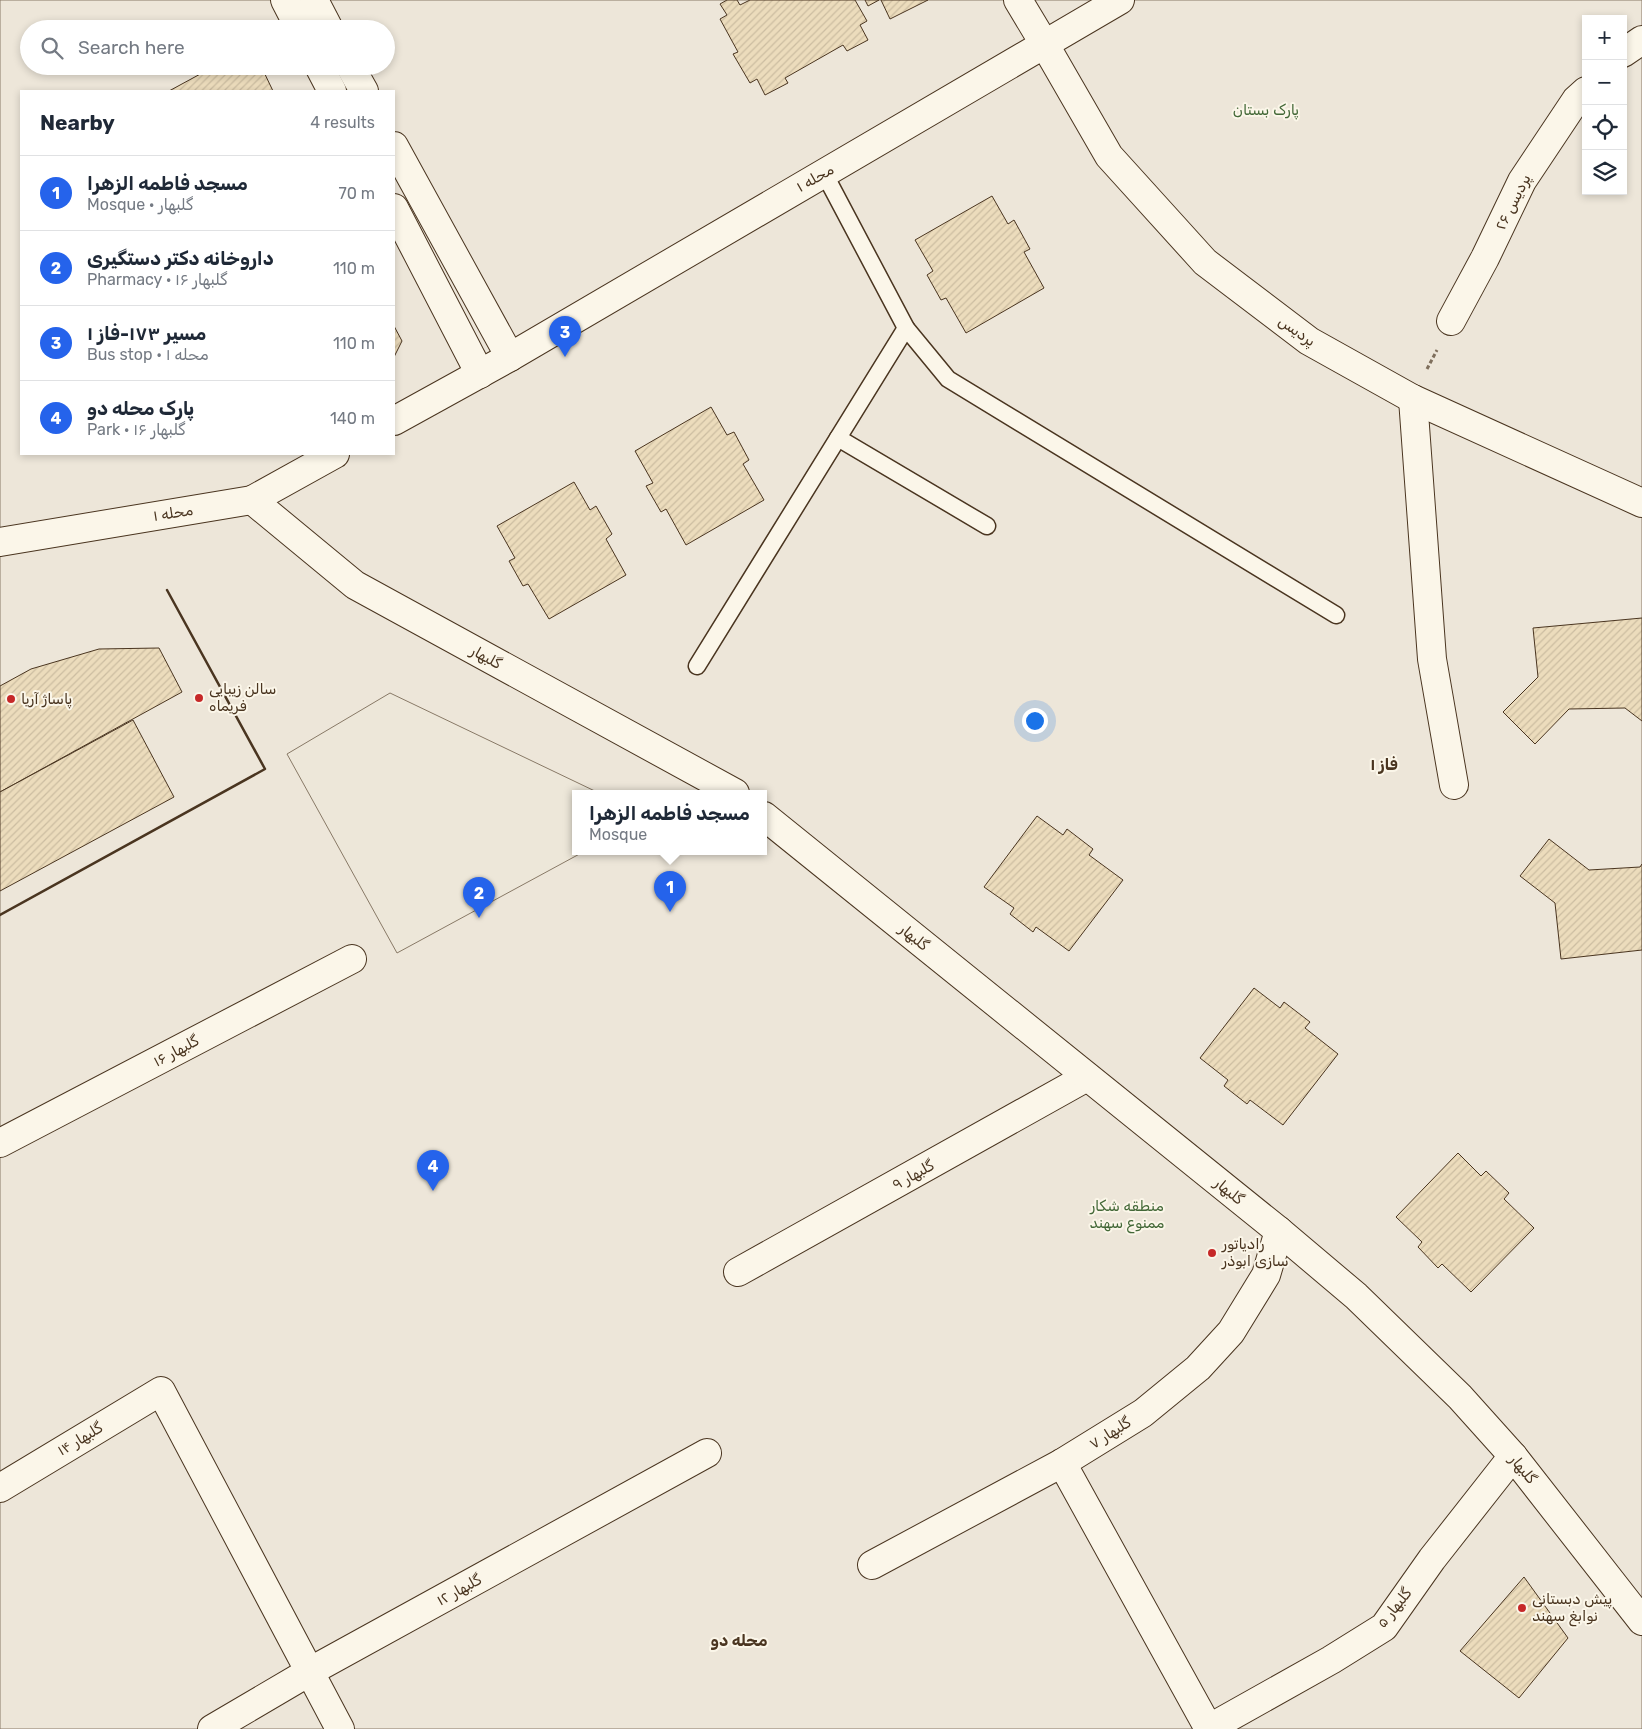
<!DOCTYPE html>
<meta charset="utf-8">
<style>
body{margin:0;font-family:Rubik,Cairo,sans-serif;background:#f6f6f7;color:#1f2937}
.controls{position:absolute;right:15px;top:15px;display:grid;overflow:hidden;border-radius:0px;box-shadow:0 2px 8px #0003}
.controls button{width:45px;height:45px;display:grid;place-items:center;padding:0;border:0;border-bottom:1px solid #e0e1e3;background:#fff;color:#1f2937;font:25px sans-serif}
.you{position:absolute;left:1034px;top:720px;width:18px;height:18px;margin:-12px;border:4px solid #fff;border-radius:50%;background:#1a73e8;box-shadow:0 0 0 8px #1a73e833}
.badge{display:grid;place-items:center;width:32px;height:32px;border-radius:50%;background:#2563eb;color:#fff;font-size:16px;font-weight:700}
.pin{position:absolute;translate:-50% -41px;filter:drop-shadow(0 1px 2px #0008)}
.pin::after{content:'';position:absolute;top:26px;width:18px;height:15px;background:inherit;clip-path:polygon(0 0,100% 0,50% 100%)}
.popup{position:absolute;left:572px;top:790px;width:195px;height:65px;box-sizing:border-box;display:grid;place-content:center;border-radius:0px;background:#fff;filter:drop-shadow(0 1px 4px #0005);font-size:16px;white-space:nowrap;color:#747a83}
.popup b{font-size:19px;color:#1f2937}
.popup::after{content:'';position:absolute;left:50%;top:100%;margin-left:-10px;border:10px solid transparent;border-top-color:#fff}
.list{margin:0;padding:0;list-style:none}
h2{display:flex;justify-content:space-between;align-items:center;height:65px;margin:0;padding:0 20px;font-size:21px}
h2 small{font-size:16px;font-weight:400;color:#747a83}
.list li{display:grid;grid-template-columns:32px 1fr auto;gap:15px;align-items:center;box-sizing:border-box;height:75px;padding:0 20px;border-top:1px solid #e0e1e3}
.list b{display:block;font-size:19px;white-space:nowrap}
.list p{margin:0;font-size:16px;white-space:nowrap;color:#747a83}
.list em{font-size:16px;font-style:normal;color:#747a83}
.icon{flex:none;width:28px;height:28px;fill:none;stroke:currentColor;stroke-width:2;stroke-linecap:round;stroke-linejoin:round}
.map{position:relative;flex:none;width:1642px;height:1729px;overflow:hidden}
.search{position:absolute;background:#fff;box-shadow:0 2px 8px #0003;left:20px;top:20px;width:375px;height:55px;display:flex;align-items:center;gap:12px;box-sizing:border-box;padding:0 18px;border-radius:28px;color:#747a83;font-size:19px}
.panel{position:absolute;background:#fff;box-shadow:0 2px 8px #0003;left:20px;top:90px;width:375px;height:365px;border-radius:0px}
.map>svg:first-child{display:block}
.park{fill:#ede6d9;stroke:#887966;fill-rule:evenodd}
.parking{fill:#ede7d9;stroke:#887966}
.building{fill:url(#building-hatch);stroke:#4a3520}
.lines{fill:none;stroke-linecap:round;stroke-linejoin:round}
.lane-casing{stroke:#4a3520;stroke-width:19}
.street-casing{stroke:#4a3520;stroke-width:30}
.secondary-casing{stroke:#4a3520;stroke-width:30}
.path{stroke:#7f6f5c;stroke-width:3;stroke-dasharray:4 2.5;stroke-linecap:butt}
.lane{stroke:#fbf6e9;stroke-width:16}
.street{stroke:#fbf6e9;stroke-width:28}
.secondary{stroke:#fbf6e9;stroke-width:28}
.wall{stroke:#4a3520;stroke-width:2.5}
.poi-dot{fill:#c62828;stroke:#fbf6e9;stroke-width:2}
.labels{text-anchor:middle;stroke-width:4;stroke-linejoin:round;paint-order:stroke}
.park-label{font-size:15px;fill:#436837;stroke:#fbf6e9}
.street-label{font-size:15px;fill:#4a3520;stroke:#fbf6e9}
.poi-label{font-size:15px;fill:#4a3520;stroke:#fbf6e9;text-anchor:start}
.neighbourhood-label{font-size:16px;font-weight:bold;fill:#4a3520;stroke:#fbf6e9}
</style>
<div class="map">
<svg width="1642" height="1729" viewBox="0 0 1642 1729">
<defs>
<pattern id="building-hatch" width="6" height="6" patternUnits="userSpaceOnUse" patternTransform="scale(1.25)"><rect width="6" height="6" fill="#ecdcbc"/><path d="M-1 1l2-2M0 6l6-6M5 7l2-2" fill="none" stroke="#ccbda1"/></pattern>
</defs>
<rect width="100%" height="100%" fill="#fbf6e9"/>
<!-- park -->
<path class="park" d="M0 0H1642V1729H0ZM1586 19H1623V191H1586ZM29 29H386V66H29ZM21 91H394V454H21ZM576 793H764V851H576Z"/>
<!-- parking -->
<path class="parking" d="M390 693 599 793H576V851H585L397 953 287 754Z"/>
<!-- building -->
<g class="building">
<path d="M727 0H737L740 5 750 0H855L867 21 860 25 868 40 847 51 843 45 785 78 788 83 765 95 757 79 750 83 733 54 738 52 720 19 727 15 720 4Z"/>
<path d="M865 0H879L868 6Z"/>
<path d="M881 0H928L890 19Z"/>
<path d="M215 66H261L273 91H169Z"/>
<path d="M992 196 1008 224 1014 220 1030 249 1024 252 1044 288 966 333 946 298 941 300 927 275 933 271 915 240Z"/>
<path d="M394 326 402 341 394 357Z"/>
<path d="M711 407 727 435 734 432 749 460 743 464 764 500 686 545 666 509 661 512 646 486 653 483 635 451Z"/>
<path d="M574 482 590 510 596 506 612 534 606 539 626 575 549 619 528 584 523 586 509 561 515 558 497 526Z"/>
<path d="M1642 618V721L1625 708 1569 709 1535 744 1503 712 1538 677 1533 628Z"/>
<path d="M159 648 182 692 0 792V686L31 669 99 649Z"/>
<path d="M133 720 174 797 0 891V792Z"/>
<path d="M1037 816 1063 835 1067 829 1093 849 1089 855 1123 880 1069 951 1036 927 1033 932 1010 914 1014 908 984 887Z"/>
<path d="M1549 839 1589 870 1640 867 1642 864V950L1561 959 1555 903 1520 876Z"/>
<path d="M1254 988 1280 1008 1284 1002 1310 1022 1305 1028 1338 1054 1283 1125 1250 1100 1247 1104 1224 1086 1228 1080 1200 1058Z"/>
<path d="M1458 1153 1481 1176 1486 1171 1509 1193 1504 1199 1534 1228 1471 1292 1442 1264 1438 1268 1418 1247 1422 1242 1396 1217Z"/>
<path d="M1524 1577 1568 1638 1519 1698 1460 1651Z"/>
</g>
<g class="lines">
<!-- lane casing -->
<g class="lane-casing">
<g id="lane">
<path d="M824 173 906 328 948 379 1336 615"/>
<path d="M838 438 987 526"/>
<path d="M697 666 906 328"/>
</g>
</g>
<!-- street casing -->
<g class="street-casing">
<g id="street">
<path d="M1018 0 1045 45"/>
<path d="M1623 53 1642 40"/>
<path d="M1451 321 1485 258 1522 181 1576 100 1586 91"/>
<path d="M1413 399 1432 659 1454 785"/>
<path d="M0 1143 352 959"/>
<path d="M738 1272 1087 1077"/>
<path d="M1062 1463 1209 1729"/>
<path d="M0 1488 161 1391 340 1729"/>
<path d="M872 1565 1062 1463 1143 1413 1198 1368 1231 1332 1266 1275 1279 1231"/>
<path d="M212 1729 309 1672 707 1453"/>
<path d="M1208 1729 1331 1660 1384 1627 1432 1559 1513 1456"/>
</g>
</g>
<!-- secondary casing -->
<g class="secondary-casing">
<g id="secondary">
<path d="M285 0 300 29"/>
<path d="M314 0 329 29"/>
<path d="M1045 45 1109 156 1205 262 1309 341 1413 399 1642 503"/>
<path d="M319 66 332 91"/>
<path d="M350 66 364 91"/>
<path d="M394 146 510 357"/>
<path d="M394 208 480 374"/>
<path d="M394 421 510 357 1120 0"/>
<path d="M252 500 355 585 735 793"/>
<path d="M0 542 252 500 335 454"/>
<path d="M764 816 1279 1231 1356 1296 1460 1397 1513 1456 1642 1621"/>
</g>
</g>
<!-- path -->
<path class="path" d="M1427 369 1437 350"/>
<!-- lane -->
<use href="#lane" class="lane"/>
<!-- street -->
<use href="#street" class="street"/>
<!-- secondary -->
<use href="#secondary" class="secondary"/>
<!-- wall -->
<path class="wall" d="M0 915 265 769 167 590"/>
</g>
<!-- markers -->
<g class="poi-dot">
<circle cx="199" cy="698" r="5"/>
<circle cx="11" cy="699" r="5"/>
<circle cx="1212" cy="1253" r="5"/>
<circle cx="1522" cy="1608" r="5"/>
</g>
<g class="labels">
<!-- park labels -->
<g class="park-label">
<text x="1266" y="115">پارک بستان</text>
<text x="1127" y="1211">منطقه شکار<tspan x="1127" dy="17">ممنوع سهند</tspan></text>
</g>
<!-- street labels -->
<g class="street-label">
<text transform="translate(815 178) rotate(-30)" y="5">محله ۱</text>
<text transform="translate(1513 202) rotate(-63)" y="5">پردیس ۲۶</text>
<text transform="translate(1297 331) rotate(35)" y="5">پردیس</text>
<text transform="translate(173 513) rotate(-9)" y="5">محله ۱</text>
<text transform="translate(486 657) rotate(29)" y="5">گلبهار</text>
<text transform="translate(914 937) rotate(39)" y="5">گلبهار</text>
<text transform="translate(176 1051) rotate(-28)" y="5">گلبهار ۱۶</text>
<text transform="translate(913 1175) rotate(-29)" y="5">گلبهار ۹</text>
<text transform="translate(1229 1191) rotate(39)" y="5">گلبهار</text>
<text transform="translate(1110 1433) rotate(-32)" y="5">گلبهار ۷</text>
<text transform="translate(80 1439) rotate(-31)" y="5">گلبهار ۱۴</text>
<text transform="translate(1523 1469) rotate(51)" y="5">گلبهار</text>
<text transform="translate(459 1590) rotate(-29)" y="5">گلبهار ۱۲</text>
<text transform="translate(1394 1608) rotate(-51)" y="5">گلبهار ۵</text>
</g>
<!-- poi labels -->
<g class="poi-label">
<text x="209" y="694">سالن زیبایی<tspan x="209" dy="17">فریماه</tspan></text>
<text x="21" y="704">پاساژ آریا</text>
<text x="1222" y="1249">رادیاتور<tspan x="1222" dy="17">سازی ابوذر</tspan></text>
<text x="1532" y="1604">پیش دبستانی<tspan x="1532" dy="17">نوابغ سهند</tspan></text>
</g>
<!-- neighbourhood labels -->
<g class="neighbourhood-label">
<text x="1384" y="770">فاز ۱</text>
<text x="739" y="1646">محله دو</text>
</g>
</g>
</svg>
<div class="controls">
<button>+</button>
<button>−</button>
<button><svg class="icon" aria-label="locate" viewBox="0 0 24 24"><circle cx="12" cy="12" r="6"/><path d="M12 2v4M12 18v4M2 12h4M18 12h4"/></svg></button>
<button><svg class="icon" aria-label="layers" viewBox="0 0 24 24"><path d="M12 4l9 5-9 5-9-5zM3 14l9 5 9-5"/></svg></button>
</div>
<div class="you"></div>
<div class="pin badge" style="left:670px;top:912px">1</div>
<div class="popup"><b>مسجد فاطمه الزهرا</b>Mosque</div>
<div class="pin badge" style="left:479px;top:918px">2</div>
<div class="pin badge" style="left:565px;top:357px">3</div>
<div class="pin badge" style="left:433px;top:1191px">4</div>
<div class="search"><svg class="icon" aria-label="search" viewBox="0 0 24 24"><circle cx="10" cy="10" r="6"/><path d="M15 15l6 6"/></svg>Search here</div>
<section class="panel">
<h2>Nearby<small>4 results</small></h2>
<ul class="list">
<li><span class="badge">1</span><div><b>مسجد فاطمه الزهرا</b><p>Mosque · گلبهار</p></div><em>70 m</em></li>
<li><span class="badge">2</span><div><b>داروخانه دکتر دستگیری</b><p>Pharmacy · گلبهار ۱۶</p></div><em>110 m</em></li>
<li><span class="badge">3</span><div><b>مسیر ۱۷۳-فاز ۱</b><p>Bus stop · محله ۱</p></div><em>110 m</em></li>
<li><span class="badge">4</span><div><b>پارک محله دو</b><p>Park · گلبهار ۱۶</p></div><em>140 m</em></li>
</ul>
</section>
</div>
